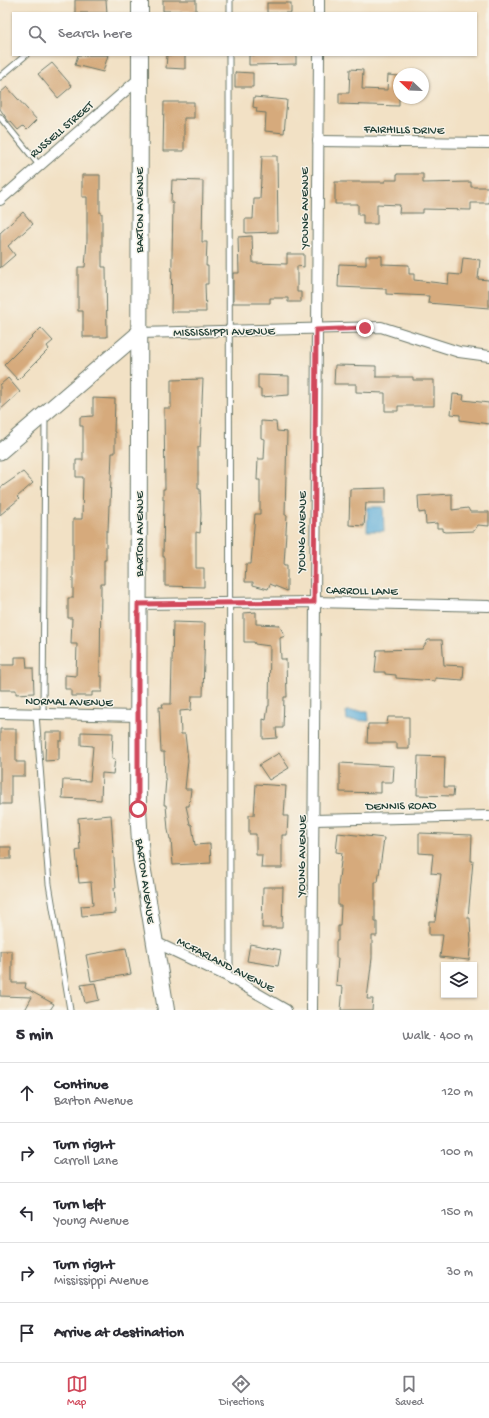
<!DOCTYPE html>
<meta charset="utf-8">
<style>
body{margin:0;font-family:"Gochi Hand",sans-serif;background:#f2f2f3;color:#2b2b33}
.controls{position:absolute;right:12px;bottom:12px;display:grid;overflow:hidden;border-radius:0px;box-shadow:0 1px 3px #0004}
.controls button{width:36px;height:36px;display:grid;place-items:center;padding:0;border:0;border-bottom:1px solid #e1e1e2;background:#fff;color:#2b2b33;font:20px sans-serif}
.compass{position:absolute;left:393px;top:68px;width:36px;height:36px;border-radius:50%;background:#fff;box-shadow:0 1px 3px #0004;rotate:293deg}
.stop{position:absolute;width:12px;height:12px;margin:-9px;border:3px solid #d1495b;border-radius:50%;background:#fff}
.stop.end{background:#d1495b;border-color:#fff;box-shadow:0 1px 4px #0008}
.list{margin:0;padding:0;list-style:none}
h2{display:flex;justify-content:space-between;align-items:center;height:52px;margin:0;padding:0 16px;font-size:17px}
h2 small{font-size:13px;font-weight:400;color:#7c7c81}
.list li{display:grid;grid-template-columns:26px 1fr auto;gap:12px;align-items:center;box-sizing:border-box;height:60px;padding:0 16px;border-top:1px solid #e1e1e2}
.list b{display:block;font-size:15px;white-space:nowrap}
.list p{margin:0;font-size:13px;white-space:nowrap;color:#7c7c81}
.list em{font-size:13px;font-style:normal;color:#7c7c81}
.icon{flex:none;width:22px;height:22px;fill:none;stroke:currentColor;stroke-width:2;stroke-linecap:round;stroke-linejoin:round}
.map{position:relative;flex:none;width:489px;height:1010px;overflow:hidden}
.search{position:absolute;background:#fff;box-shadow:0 1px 3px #0004;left:12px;right:12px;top:12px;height:44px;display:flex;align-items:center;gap:10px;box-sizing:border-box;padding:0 14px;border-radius:0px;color:#7c7c81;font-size:15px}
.sheet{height:352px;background:#fff}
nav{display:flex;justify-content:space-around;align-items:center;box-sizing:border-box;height:56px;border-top:1px solid #e1e1e2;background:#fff;font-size:11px;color:#7c7c81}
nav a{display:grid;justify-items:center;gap:2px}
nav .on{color:#d1495b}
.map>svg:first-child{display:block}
.water{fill:#5eaed9;stroke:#3e7686}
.building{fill:#d6aa7b}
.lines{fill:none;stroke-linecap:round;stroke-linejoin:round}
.lane-casing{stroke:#697667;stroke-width:7}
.street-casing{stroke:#697667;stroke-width:12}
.secondary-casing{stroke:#697667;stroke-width:17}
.primary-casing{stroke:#697667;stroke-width:18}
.lane{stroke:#fff;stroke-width:5}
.street{stroke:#fff;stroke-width:10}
.secondary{stroke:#fff;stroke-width:15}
.primary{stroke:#fff;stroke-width:16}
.route{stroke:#d1495b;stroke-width:5}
.labels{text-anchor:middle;stroke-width:3;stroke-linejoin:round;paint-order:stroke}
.street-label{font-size:12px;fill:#1f3d34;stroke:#f7f3e8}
</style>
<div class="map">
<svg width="489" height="1010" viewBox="0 0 489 1010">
<rect width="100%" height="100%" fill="#f7f3e8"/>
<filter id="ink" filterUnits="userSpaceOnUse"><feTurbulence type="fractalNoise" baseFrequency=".025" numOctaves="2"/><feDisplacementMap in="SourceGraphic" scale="8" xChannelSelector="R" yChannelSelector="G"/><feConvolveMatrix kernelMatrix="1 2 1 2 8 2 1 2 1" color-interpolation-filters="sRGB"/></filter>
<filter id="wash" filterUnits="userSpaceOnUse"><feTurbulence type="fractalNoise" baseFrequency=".012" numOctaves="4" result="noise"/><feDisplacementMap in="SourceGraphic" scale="16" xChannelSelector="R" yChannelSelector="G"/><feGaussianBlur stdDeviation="0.9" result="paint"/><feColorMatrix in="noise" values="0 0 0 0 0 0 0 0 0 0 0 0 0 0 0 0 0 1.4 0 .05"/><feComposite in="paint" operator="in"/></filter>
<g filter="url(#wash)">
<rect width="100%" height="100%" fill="#f2e1c5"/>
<!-- water -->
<g class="water">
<path d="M368 507H383L384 531H367Z"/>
<path d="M346 711H368L369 721 347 720Z"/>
</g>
<g id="blocks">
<!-- building -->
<g class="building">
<path d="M75 0H106L107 13H75Z"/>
<rect x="163" y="0" width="33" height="11"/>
<rect x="267" y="3" width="24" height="10"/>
<path d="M78 55H108L103 72 75 65Z"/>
<path d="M167 55H185V69L166 68Z"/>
<path d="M249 55H296V64L249 65Z"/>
<path d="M52 63 72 86 58 98 38 74Z"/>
<path d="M350 69 363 70 362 89 387 90 388 75 399 76V106L339 104V93H349Z"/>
<path d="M235 72 253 73V87H235Z"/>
<path d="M7 87 37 120 27 130 23 126 18 130 11 122H9L0 109V93Z"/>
<path d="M254 97 287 100 284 133 265 131 266 113 256 112 257 108 253 107Z"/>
<path d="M164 102H194V118H184V151H163Z"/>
<path d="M262 156H277L278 232 245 233V219H253L254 199H260Z"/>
<path d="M397 174H423V183L471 182V187H489V203H471V210L423 209V213H399L400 205 377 204V224H363V215H358V204H335V182H385V180H397Z"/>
<path d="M82 175H100V213H102V267H106L107 337H83V311H78V267H85L87 240V197H82Z"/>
<path d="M172 180 203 181 202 242H207L206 266H208V284H205L206 312H171L173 203H171Z"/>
<path d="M23 212 33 224 8 246 15 255 0 268V233Z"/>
<path d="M252 236 253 263 287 264V254H304V267L297 266V292H301V302H288V298H270V303H233V273H239L238 237Z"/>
<path d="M366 256H382V264L409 265V274H414V280L448 284 449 274 461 275 463 258 480 260 478 279 489 280V308L428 303 429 296 386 294V289L338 287 339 264 366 265Z"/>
<path d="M41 328 53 341 47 346 49 349 18 380 4 365Z"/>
<path d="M335 365 376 366V377H413V380H434V406H398V411H385V393L356 392V384H334Z"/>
<path d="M258 375 289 376V395L261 397V389H258Z"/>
<path d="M8 378 20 392 0 410V385Z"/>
<path d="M203 379 200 447H198V489H200L201 514 200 533 196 532V568H204V587L165 586V557H163L164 499H163V489H165L164 408H171V380Z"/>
<path d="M453 394 464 395 463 400 489 403V424L460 420V415L451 414Z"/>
<path d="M93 398 115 399 114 432H115V453H112L110 505H109L108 531H106V560H104V584H101L100 676H102V692H92V696H71V689H65V675L76 676 77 644H71L72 618H68V598H73V519H82L83 477H76V460H83V426H80V417L93 416Z"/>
<path d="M261 421 276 422 277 431 287 432 285 515H287L284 565H287V591L270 584 268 589 253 585V582H245L246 564H251L255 514H260V480H257L258 459H264L265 439 261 438Z"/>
<path d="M23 472 33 483 17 497 19 499 0 515V488Z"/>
<path d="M386 488V503H366L364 526 349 525 350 489Z"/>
<path d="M452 494V510L468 508 470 512H489V526L478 525 474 531 446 532 443 531V528H437V523L426 524 425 512 419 513 418 496Z"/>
<path d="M256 612V624L279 625 285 636 280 638 281 659H286L287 697H284L283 728H276L277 738 263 739V719L266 720 268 706H269L270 646 255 644 254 642H244V613Z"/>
<path d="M173 622 205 623 203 696H192L191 710 180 711 181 734H185L188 760 185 789H191L189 806H186L190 824 192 825 195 845 210 844 211 863 173 865 171 839H170L168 830 166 805H164L166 779H165L164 752H161L159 707H163L162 704H171Z"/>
<path d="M428 640H442L444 665 464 666 463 680 435 678V681L396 678V675L385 674V672H375L377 650 422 649Z"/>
<path d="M15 657H26L27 668H33L34 693 16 694V690H0V665H15Z"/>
<path d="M388 717H409V749H397V743H367L368 724H387Z"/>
<path d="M0 729H16V762H25V776H11V804H0Z"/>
<path d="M46 732H62V741H59V760L45 761Z"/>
<path d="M81 732 113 733 112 758 115 759 113 774 102 773 101 800 62 798 63 780 90 781 93 746 81 745Z"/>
<path d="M279 753 289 768 269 780 259 765Z"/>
<path d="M418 756 445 757 444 787H454L453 796 417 795Z"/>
<path d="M340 763 394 766 393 782H381V793L340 792Z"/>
<path d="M256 784 286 786 284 816H288L287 835H282V868H261L262 855H256V834H249V815H254Z"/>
<path d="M111 815 116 888H114L116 913 82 916 81 906 93 905 91 882 79 883 76 851 80 850 78 818Z"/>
<path d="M338 833 384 838 378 882H375V922H377V936H372V958L367 999H373L372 1010H341L343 987 336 986 338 958H336V941H338V926H340L341 906H338V887L342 853 336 852Z"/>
<path d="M419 833 472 835 471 861H473L468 918H470L471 941 469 960 440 957 443 935H429V921H435L441 874 431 873 433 854 419 853Z"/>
<rect x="0" y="847" width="11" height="12"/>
<path d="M263 887H283L282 928H262Z"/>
<path d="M250 944 281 950 278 966 247 961Z"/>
<path d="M126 948 131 974 91 981 86 955Z"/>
<path d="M0 951H12V983H26L25 988 54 1004 50 1010H25L32 997 0 996Z"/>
<path d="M95 983 99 1000 85 1003 81 985Z"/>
</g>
</g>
</g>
<g filter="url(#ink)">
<use href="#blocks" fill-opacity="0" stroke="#697667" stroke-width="1"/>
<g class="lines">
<!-- lane casing -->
<g class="lane-casing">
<g id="lane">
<path d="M230 13V0"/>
<path d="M0 77 26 55"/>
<path d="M0 117 39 165"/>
<path d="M36 714 49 884 70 1010"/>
<path d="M43 714 45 417"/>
<path d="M227 976 230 968 229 55"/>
</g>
</g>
<!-- street casing -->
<g class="street-casing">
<g id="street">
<path d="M319 13V0"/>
<path d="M318 141 489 143"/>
<path d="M0 200 140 78"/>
<path d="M139 333 381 327 459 352 489 356"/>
<path d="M138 604 314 602 489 606"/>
<path d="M0 713 138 716"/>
<path d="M314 820 489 816"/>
<path d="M155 942 227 976 286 1010"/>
<path d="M312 1010 319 55"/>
</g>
</g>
<!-- secondary casing -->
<g class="secondary-casing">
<path id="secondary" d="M0 452 139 333"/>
</g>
<!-- primary casing -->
<g class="primary-casing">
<g id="primary">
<path d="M140 13V0"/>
<path d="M140 55 138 809 141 859 166 1010"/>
</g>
</g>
<!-- lane -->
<use href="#lane" class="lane"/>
<!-- street -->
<use href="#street" class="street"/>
<!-- secondary -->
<use href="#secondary" class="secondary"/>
<!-- primary -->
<use href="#primary" class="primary"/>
</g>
</g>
<g class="lines" filter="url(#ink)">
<!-- route -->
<path class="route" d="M138 809V604L314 602 316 330 365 328"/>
</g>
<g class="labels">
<!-- street labels -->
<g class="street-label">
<text transform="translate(61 129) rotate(-41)" y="4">RUSSELL STREET</text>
<text transform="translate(404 129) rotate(1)" y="4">FAIRHILLS DRIVE</text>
<text transform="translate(304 208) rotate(-90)" y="4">YOUNG AVENUE</text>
<text transform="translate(139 210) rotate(-90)" y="4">BARTON AVENUE</text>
<text transform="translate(224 331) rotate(-1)" y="4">MISSISSIPPI AVENUE</text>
<text transform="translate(301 532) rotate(-89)" y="4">YOUNG AVENUE</text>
<text transform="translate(139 534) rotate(-90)" y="4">BARTON AVENUE</text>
<text transform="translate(362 590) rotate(1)" y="4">CARROLL LANE</text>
<text transform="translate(69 701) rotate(1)" y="4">NORMAL AVENUE</text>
<text transform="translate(401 805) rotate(-1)" y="4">DENNIS ROAD</text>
<text transform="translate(301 856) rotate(-89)" y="4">YOUNG AVENUE</text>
<text transform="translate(146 881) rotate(82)" y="4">BARTON AVENUE</text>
<text transform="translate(226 964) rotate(27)" y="4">MCFARLAND AVENUE</text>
</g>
</g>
</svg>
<div class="controls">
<button><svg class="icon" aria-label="layers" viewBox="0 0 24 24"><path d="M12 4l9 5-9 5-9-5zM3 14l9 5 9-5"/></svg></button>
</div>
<svg class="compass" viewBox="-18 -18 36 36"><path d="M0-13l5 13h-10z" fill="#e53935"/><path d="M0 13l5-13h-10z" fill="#7c7c81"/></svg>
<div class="stop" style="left:138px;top:809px"></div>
<div class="stop end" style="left:365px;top:328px"></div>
<div class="search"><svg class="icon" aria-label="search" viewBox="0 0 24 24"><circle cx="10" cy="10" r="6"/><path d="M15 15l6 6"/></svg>Search here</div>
</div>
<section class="sheet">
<h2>5 min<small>Walk · 400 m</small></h2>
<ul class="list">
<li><svg class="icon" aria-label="ahead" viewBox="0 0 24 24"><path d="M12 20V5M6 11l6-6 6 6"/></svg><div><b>Continue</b><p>Barton Avenue</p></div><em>120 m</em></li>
<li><svg class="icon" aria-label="right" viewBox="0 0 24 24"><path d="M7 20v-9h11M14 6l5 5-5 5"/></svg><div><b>Turn right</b><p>Carroll Lane</p></div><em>100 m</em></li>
<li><svg class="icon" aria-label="left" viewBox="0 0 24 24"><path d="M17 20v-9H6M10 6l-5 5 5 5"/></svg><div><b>Turn left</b><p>Young Avenue</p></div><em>150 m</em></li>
<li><svg class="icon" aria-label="right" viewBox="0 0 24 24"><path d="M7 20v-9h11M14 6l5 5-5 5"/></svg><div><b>Turn right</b><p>Mississippi Avenue</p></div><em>30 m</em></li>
<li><svg class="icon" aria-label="arrive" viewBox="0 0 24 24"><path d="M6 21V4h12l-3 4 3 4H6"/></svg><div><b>Arrive at destination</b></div></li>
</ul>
</section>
<nav>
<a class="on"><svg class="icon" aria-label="map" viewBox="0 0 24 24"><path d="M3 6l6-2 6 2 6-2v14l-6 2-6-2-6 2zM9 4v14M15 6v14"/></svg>Map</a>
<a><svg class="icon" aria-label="directions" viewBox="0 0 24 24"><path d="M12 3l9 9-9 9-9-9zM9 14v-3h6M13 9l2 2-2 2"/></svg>Directions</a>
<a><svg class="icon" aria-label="saved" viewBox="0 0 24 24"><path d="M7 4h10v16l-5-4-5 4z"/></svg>Saved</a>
</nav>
